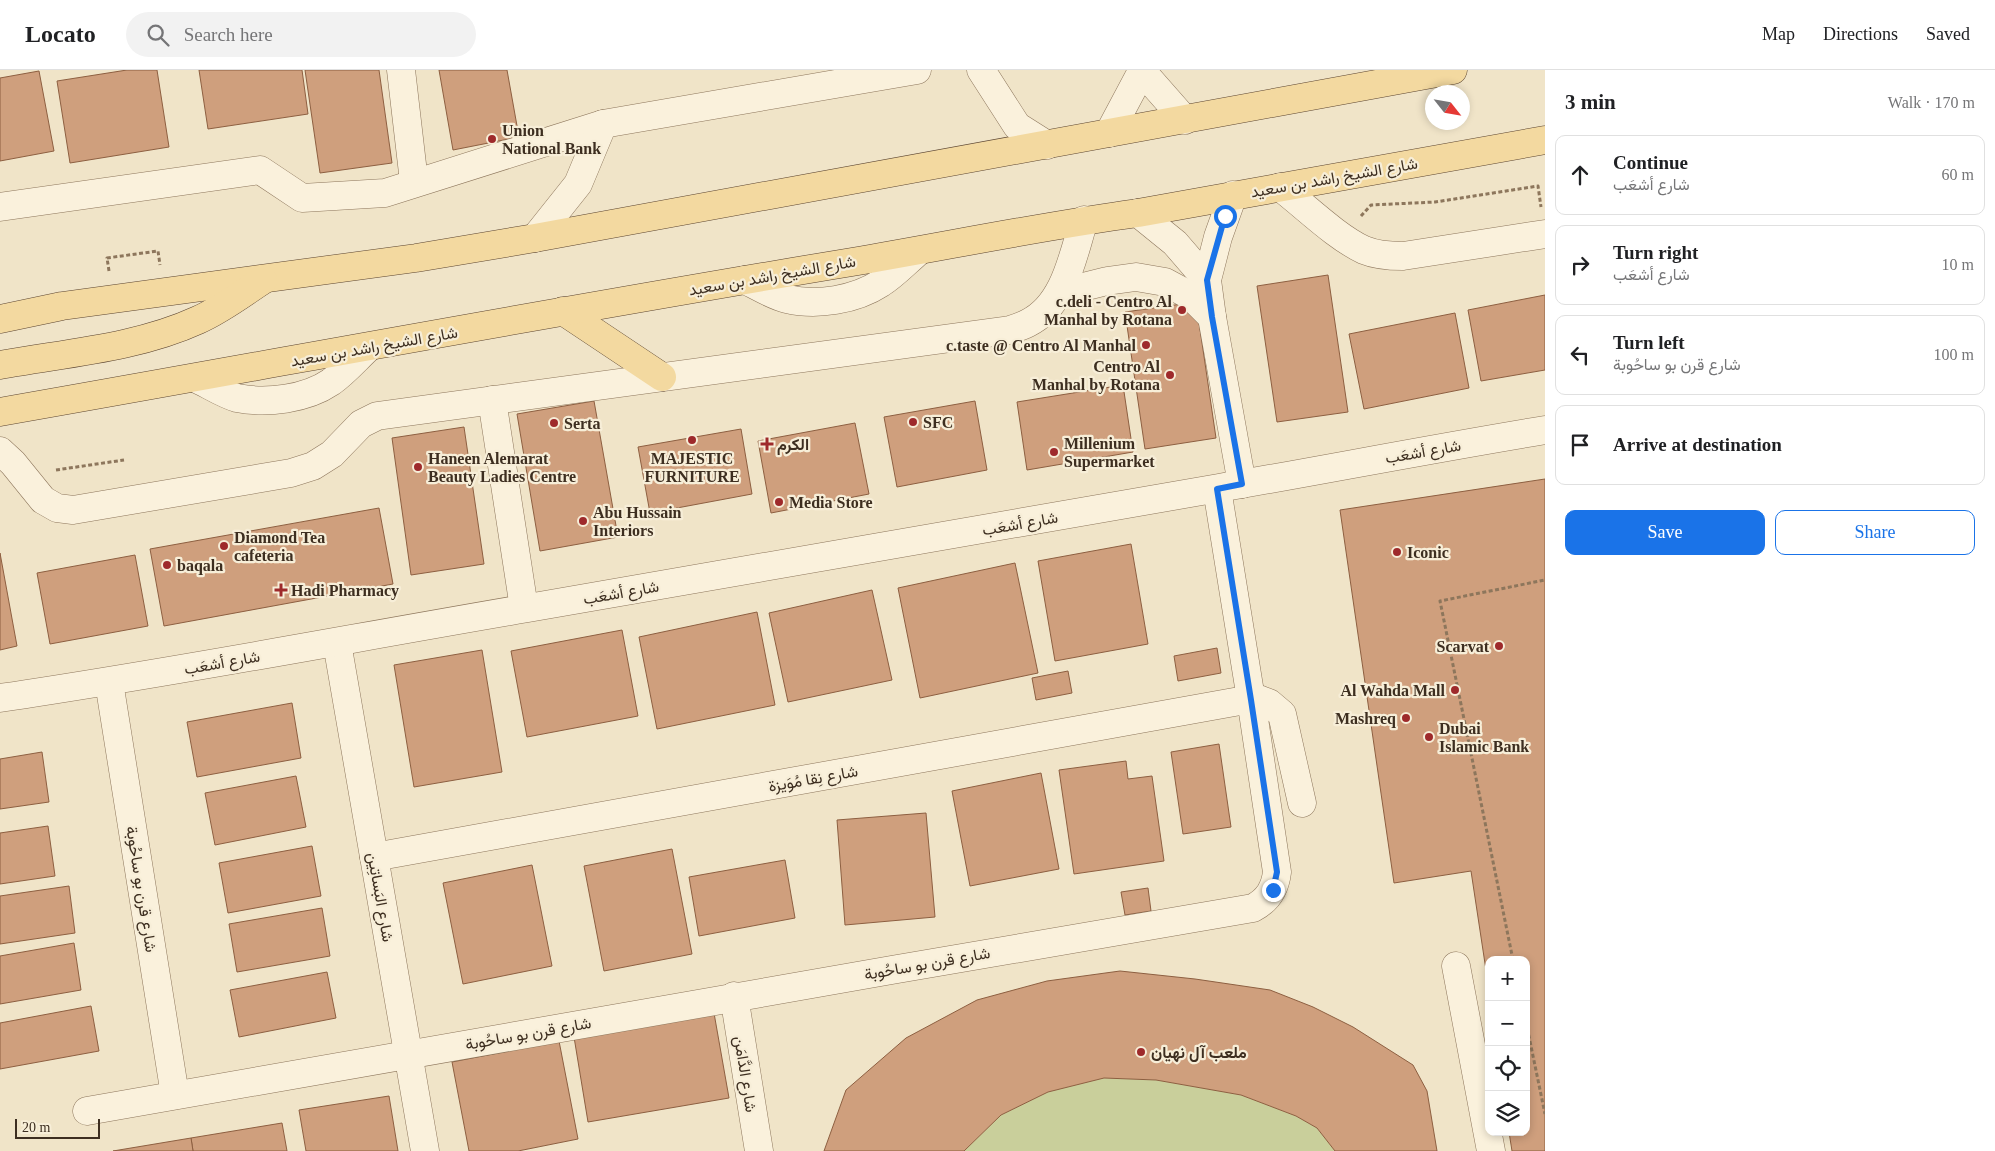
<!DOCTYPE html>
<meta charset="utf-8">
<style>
body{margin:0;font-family:"Times New Roman",Vazirmatn,serif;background:#f2f2f2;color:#202124}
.controls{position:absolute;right:15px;bottom:15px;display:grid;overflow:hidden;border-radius:10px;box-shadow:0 2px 8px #0003}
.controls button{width:45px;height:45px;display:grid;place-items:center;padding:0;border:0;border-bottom:1px solid #e0e0e0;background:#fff;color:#202124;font:25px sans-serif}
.compass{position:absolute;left:1425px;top:15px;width:45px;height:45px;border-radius:50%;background:#fff;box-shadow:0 2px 8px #0003;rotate:121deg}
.scale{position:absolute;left:15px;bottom:12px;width:85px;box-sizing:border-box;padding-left:5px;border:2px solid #3d2e20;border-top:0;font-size:14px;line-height:18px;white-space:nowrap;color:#3d2e20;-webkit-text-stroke:4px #f7eed8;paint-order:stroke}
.stop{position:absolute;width:15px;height:15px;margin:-11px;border:4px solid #1a73e8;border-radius:50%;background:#fff}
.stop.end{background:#1a73e8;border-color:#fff;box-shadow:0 1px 5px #0008}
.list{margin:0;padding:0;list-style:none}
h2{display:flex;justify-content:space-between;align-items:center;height:65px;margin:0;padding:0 20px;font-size:21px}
h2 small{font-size:16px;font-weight:400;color:#757577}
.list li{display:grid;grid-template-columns:32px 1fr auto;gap:15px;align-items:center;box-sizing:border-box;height:80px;margin:0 10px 10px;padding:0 10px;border:1px solid #e0e0e0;border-radius:10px}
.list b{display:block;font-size:19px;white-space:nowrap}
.list p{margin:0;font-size:16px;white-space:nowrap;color:#757577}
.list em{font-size:16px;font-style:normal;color:#757577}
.actions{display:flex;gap:10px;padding:15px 20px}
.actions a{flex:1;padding:11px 0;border:1px solid #1a73e8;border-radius:10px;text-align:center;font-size:18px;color:#1a73e8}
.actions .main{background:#1a73e8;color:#fff}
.icon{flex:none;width:28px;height:28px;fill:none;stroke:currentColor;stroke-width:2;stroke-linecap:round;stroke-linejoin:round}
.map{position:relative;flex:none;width:1545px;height:1081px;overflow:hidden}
header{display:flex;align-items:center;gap:30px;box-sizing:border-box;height:70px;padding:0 25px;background:#fff;border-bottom:1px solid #e0e0e0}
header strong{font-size:24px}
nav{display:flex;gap:28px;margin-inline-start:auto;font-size:18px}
.search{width:350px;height:45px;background:#f2f2f2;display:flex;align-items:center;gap:12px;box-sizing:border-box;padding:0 18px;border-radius:28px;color:#757577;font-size:19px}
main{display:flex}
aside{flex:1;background:#fff}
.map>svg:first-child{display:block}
.green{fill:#c9cf9b}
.building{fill:#cf9f7d;stroke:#8d5f41}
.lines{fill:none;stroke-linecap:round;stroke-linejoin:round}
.minor-casing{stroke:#8d765c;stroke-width:29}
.major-casing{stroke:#5b4430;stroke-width:29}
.path{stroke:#8d765c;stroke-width:3;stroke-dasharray:4 2.5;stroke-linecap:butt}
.minor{stroke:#faf1dc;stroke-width:28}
.major{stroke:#f3d9a0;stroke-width:28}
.route{stroke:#1a73e8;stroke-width:6}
.poi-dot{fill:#9e2a2b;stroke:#f7eed8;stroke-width:2}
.labels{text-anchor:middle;stroke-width:4.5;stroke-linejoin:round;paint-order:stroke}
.poi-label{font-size:16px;font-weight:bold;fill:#3d2e20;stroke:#f7eed8;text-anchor:start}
.street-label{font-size:16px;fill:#3d2e20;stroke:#f7eed8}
</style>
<header>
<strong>Locato</strong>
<div class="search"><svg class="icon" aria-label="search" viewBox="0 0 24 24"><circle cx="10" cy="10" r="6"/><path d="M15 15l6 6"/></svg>Search here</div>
<nav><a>Map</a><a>Directions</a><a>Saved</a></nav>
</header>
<main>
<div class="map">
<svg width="1545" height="1081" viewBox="0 0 1545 1081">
<rect width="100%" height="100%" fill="#f0e4c8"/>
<!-- green -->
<path class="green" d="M1104 1008 1156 1010 1241 1025 1296 1046 1317 1058 1335 1081H964L1001 1045 1048 1022Z"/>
<!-- building -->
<g class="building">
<path d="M127 0H157L169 77 70 93 57 11Z"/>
<path d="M199 0H302L308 44 208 59Z"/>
<path d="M305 0H379L392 93 320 103Z"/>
<path d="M439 0H507L519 67 453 80Z"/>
<path d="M39 1 54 81 0 91V8Z"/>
<path d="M1328 205 1348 342 1277 352 1257 216Z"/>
<path d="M1545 225V300L1481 311 1468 240Z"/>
<path d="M1196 232 1216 368 1145 379 1125 242Z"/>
<path d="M1455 243 1469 318 1364 339 1349 264Z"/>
<path d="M1123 315 1133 382 1027 400 1017 332Z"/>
<path d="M594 331 618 467 540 481 517 344Z"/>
<path d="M975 331 987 400 897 417 884 347Z"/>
<path d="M855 353 869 424 771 443 758 371Z"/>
<path d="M464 357 484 494 411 505 392 368Z"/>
<path d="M741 359 752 424 650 443 638 377Z"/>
<path d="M1545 409V1081H1512L1509 1062H1526V890H1489V920L1471 801 1394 813 1340 440Z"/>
<path d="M379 438 393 514 164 556 150 479Z"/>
<path d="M1131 474 1148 574 1055 591 1038 491Z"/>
<path d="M0 483 17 576 0 580Z"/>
<path d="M135 485 148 556 50 574 37 503Z"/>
<path d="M1015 493 1038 603 920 628 898 518Z"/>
<path d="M872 520 892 610 788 632 769 543Z"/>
<path d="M757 542 775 635 657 659 639 567Z"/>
<path d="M622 560 638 646 527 667 511 581Z"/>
<path d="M1217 578 1221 603 1178 611 1174 586Z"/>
<path d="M482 580 502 702 414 717 394 595Z"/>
<path d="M1068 601 1072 623 1036 630 1032 608Z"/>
<path d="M292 633 301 688 197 707 187 652Z"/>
<path d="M1219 674 1231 757 1183 764 1171 682Z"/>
<path d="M42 682 49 732 0 739V689Z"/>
<path d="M1126 691 1128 709 1152 706 1164 791 1074 804 1059 700Z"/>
<path d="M1041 703 1059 799 970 816 952 721Z"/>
<path d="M296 706 306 757 215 775 205 723Z"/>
<path d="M926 743 935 847 845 855 837 750Z"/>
<path d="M48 756 55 806 0 814V763Z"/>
<path d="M312 776 321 826 228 843 219 793Z"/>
<path d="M672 779 692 884 604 901 584 796Z"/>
<path d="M785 790 795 848 699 866 689 807Z"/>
<path d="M532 795 552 896 463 914 443 813Z"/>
<path d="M69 816 75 863 0 874V826Z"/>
<path d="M1148 818 1151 841 1125 845 1121 822Z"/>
<path d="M322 838 330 886 237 902 229 854Z"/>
<path d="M74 873 81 920 0 934V886Z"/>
<path d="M1120 901 1195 909 1270 920 1313 937 1353 957 1413 995 1427 1021 1437 1081H1335L1317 1058 1296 1046 1241 1025 1156 1010 1104 1008 1048 1022 1001 1045 964 1081H824L846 1020 906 968 977 930 1047 911Z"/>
<path d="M327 902 336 948 239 967 230 920Z"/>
<path d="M91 936 99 981 0 999V953Z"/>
<path d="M714 943 729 1028 588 1052 574 967Z"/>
<path d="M559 971 578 1069 518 1081H469L452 992Z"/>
<path d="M389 1026 398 1081H306L299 1040Z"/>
<path d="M282 1053 287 1081H193L191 1068Z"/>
<path d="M191 1068 193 1081H113Z"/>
</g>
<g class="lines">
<!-- minor casing -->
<g class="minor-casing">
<g id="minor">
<path d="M401 0 413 103"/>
<path d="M981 0 1017 56 1047 75"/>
<path d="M1141 0 1185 50"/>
<path d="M1109 63 1142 1"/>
<path d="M1280 117C1305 136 1336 167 1364 180 1376 185 1389 186 1403 186L1545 164"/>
<path d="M1233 125 1218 167 1207 210 1212 247 1242 414"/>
<path d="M0 137 260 100 302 128 385 123 603 54"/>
<path d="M1138 143 1175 173 1207 210"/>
<path d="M535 168 578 114 603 54 917 0"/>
<path d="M745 210C758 216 773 226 787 229 817 236 855 230 881 213 894 205 907 191 919 181"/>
<path d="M1059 223 1107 211 1136 207 1165 212 1191 226 1212 247"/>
<path d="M195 308C208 314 223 324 237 328 267 334 306 329 331 312 345 302 357 288 369 277"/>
<path d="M492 330 524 538"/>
<path d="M0 381 13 393 43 430 57 438 73 440 291 403 313 396 332 384 361 354 377 346 1010 260C1016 258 1022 256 1028 253 1065 235 1073 185 1084 150"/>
<path d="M337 573 425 1081"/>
<path d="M109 612 175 1025"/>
<path d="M0 628C177 602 352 568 528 538 758 497 989 459 1219 418 1328 399 1436 378 1545 360"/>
<path d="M374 787 1251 629 1261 630 1269 633 1282 644 1302 733"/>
<path d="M1456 896 1491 1081"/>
<path d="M734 926 759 1081"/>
<path d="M87 1041C475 973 864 904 1253 838 1268 830 1275 819 1277 802L1251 629 1217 419"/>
</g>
</g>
<!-- major casing -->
<g class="major-casing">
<g id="major">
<path d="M563 241 662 307"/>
<path d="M0 249 62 236 416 188 535 168 1453 0"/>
<path d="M0 295C66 283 137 278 198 250 221 240 242 224 263 210"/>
<path d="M0 342C284 292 567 239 852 192 947 176 1042 156 1138 143L1545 70"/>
</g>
</g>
<!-- path -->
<g class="path">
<path d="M1361 146 1371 135 1435 132 1538 116 1541 137"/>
<path d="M109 201 107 188 158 181 160 195"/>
<path d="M56 400 124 390"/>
<path d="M1513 890 1440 531 1545 510"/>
<path d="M1526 952 1545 1044"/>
</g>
<!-- minor -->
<use href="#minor" class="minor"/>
<!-- major -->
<use href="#major" class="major"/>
</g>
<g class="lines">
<!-- route -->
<path class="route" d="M1225 146 1207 210 1212 247 1242 414 1217 419 1251 630 1277 802 1273 820"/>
</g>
<!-- markers -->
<g class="poi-dot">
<circle cx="492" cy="69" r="5"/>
<circle cx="1182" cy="240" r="5"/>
<circle cx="1146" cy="275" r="5"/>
<circle cx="1170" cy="305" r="5"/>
<circle cx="913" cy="352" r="5"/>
<circle cx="554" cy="353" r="5"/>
<circle cx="692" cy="370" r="5"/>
<path d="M764.5 366.5h5v5h5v5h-5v5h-5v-5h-5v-5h5z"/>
<circle cx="1054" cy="382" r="5"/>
<circle cx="418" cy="397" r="5"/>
<circle cx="779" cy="432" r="5"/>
<circle cx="583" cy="451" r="5"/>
<circle cx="224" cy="476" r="5"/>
<circle cx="1397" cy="482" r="5"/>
<circle cx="167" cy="495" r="5"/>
<path d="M278.5 512.5h5v5h5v5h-5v5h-5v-5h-5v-5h5z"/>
<circle cx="1499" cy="576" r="5"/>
<circle cx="1455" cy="620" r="5"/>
<circle cx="1406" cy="648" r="5"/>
<circle cx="1429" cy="667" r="5"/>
<circle cx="1141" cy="982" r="5"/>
</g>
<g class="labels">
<!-- poi labels -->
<g class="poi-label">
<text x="502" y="66">Union<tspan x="502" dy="18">National Bank</tspan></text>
<text x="1172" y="237" text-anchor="end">c.deli - Centro Al<tspan x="1172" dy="18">Manhal by Rotana</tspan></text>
<text x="1136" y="281" text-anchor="end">c.taste @ Centro Al Manhal</text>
<text x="1160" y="302" text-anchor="end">Centro Al<tspan x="1160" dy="18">Manhal by Rotana</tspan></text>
<text x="923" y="358">SFC</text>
<text x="564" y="359">Serta</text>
<text x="1064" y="379">Millenium<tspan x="1064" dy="18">Supermarket</tspan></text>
<text x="777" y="380">الكرم</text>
<text x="428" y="394">Haneen Alemarat<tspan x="428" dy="18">Beauty Ladies Centre</tspan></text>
<text x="692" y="394" text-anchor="middle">MAJESTIC<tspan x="692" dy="18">FURNITURE</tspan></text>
<text x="789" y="438">Media Store</text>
<text x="593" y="448">Abu Hussain<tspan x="593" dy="18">Interiors</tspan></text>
<text x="234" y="473">Diamond Tea<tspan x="234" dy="18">cafeteria</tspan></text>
<text x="1407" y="488">Iconic</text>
<text x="177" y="501">baqala</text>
<text x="291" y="526">Hadi Pharmacy</text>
<text x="1489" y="582" text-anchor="end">Scarvat</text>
<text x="1445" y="626" text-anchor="end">Al Wahda Mall</text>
<text x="1396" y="654" text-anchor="end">Mashreq</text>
<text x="1439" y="664">Dubai<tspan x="1439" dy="18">Islamic Bank</tspan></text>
<text x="1151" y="988">ملعب آل نهيان</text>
</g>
<!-- street labels -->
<g class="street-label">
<text transform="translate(1334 107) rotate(-10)" y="6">شارع الشيخ راشد بن سعيد</text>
<text transform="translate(772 205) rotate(-10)" y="6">شارع الشيخ راشد بن سعيد</text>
<text transform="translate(374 276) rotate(-10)" y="6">شارع الشيخ راشد بن سعيد</text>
<text transform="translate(1423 381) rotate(-10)" y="6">شارع أشعَب</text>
<text transform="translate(1020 453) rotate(-10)" y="6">شارع أشعَب</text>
<text transform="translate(621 522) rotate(-10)" y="6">شارع أشعَب</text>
<text transform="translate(222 592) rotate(-10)" y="6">شارع أشعَب</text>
<text transform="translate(813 708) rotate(-10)" y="6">شارع نِقا مُوَيزة</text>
<text transform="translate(142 819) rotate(81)" y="6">شارع قرن بو ساحُوبة</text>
<text transform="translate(381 827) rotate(80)" y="6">شارع البَساتِين</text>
<text transform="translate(927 893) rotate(-10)" y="6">شارع قرن بو ساحُوبة</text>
<text transform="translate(528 963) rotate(-10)" y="6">شارع قرن بو ساحُوبة</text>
<text transform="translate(746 1004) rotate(81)" y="6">شارع الدَّامَن</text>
</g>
</g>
</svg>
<div class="controls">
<button>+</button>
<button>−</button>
<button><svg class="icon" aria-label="locate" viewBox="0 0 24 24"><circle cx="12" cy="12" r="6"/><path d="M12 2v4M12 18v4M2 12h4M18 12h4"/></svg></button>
<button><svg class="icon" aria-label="layers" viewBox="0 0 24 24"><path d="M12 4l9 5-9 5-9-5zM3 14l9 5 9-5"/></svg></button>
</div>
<svg class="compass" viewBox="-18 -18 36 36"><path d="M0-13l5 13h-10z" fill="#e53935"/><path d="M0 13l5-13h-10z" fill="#757577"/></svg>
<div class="scale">20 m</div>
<div class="stop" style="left:1225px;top:146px"></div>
<div class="stop end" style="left:1273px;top:820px"></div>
</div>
<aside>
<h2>3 min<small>Walk · 170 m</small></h2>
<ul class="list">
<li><svg class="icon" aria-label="ahead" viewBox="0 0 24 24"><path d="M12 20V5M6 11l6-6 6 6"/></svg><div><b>Continue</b><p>شارع أشعَب</p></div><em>60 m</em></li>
<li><svg class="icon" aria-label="right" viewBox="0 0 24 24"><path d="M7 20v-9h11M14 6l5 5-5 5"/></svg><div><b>Turn right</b><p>شارع أشعَب</p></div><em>10 m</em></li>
<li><svg class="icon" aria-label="left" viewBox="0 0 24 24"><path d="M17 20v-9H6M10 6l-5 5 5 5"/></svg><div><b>Turn left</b><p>شارع قرن بو ساحُوبة</p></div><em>100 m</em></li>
<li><svg class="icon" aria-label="arrive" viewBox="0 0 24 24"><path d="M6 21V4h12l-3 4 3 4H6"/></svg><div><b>Arrive at destination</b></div></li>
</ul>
<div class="actions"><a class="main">Save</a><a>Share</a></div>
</aside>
</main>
